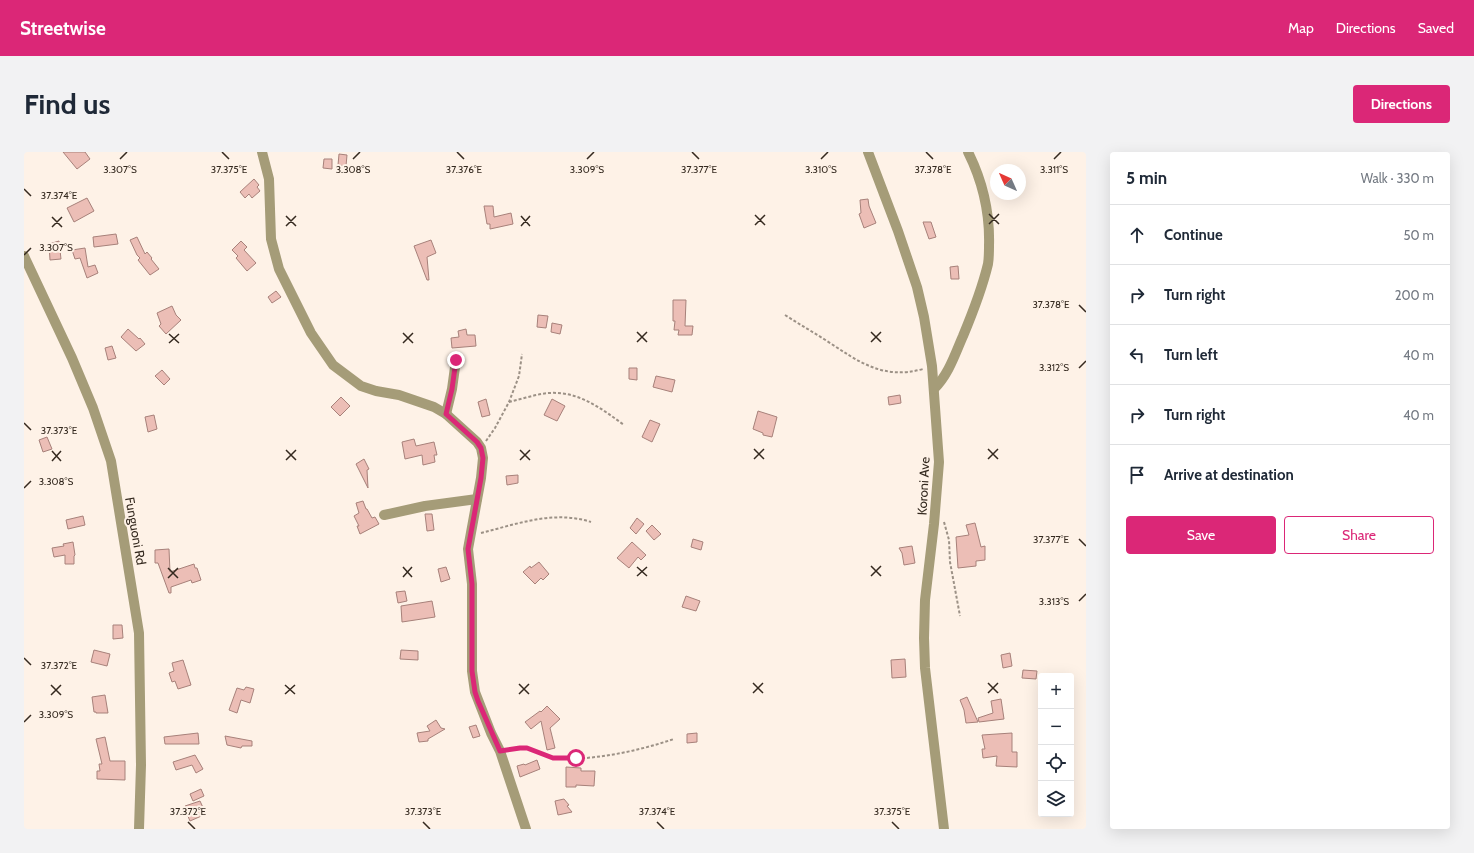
<!DOCTYPE html>
<meta charset="utf-8">
<style>
body{margin:0;font-family:Cabin,sans-serif;background:#f2f2f3;color:#1f2937}
.controls{position:absolute;right:12px;bottom:12px;display:grid;overflow:hidden;border-radius:4px;box-shadow:0 4px 16px #0002}
.controls button{width:36px;height:36px;display:grid;place-items:center;padding:0;border:0;border-bottom:1px solid #e0e1e3;background:#fff;color:#1f2937;font:20px sans-serif}
.compass{position:absolute;left:966px;top:12px;width:36px;height:36px;border-radius:50%;background:#fff;box-shadow:0 4px 16px #0002;rotate:315deg}
.stop{position:absolute;width:12px;height:12px;margin:-9px;border:3px solid #db2777;border-radius:50%;background:#fff}
.stop.end{background:#db2777;border-color:#fff;box-shadow:0 1px 4px #0008}
.list{margin:0;padding:0;list-style:none}
h2{display:flex;justify-content:space-between;align-items:center;height:52px;margin:0;padding:0 16px;font-size:17px}
h2 small{font-size:13px;font-weight:400;color:#747a83}
.list li{display:grid;grid-template-columns:26px 1fr auto;gap:12px;align-items:center;box-sizing:border-box;height:60px;padding:0 16px;border-top:1px solid #e0e1e3}
.list b{display:block;font-size:15px;white-space:nowrap}
.list em{font-size:13px;font-style:normal;color:#747a83}
.actions{display:flex;gap:8px;padding:12px 16px}
.actions a{flex:1;padding:9px 0;border:1px solid #db2777;border-radius:4px;text-align:center;font-size:14px;color:#db2777}
.actions .main{background:#db2777;color:#fff}
.icon{flex:none;width:22px;height:22px;fill:none;stroke:currentColor;stroke-width:2;stroke-linecap:round;stroke-linejoin:round}
.map{position:relative;flex:none;width:1062px;height:677px;overflow:hidden;border-radius:4px}
header{display:flex;align-items:center;gap:24px;box-sizing:border-box;height:56px;padding:0 20px;background:#db2777;color:#fff}
header strong{font-size:19px}
nav{display:flex;gap:22px;margin-inline-start:auto;font-size:14px}
.intro{display:flex;align-items:center;justify-content:space-between;box-sizing:border-box;height:96px;padding:0 24px}
h1{margin:0;font-size:28px}
.button{padding:10px 18px;border-radius:4px;background:#db2777;color:#fff;font-size:14px;font-weight:700}
main{display:flex;gap:24px;padding:0 24px}
aside{flex:1;background:#fff;border-radius:4px;box-shadow:0 4px 16px #0002}
.map>svg:first-child{display:block}
.building{fill:#ecbeb6;stroke:#a7817a}
.lines{fill:none;stroke-linecap:round;stroke-linejoin:round}
.path{stroke:#9c9186;stroke-width:2;stroke-dasharray:3 2;stroke-linecap:butt}
.minor{stroke:#a59c78;stroke-width:10}
.tertiary{stroke:#a59c78;stroke-width:10}
.route{stroke:#db2777;stroke-width:5}
.ticks{fill:none;stroke:#34291f;stroke-width:1.5}
.labels{text-anchor:middle;stroke-width:4;stroke-linejoin:round;paint-order:stroke}
.street-label{font-size:13px;fill:#34291f;stroke:#fef2e7}
.ticks-label{font-size:10px;text-anchor:middle;fill:#34291f;stroke:#fef2e7;stroke-width:4;stroke-linejoin:round;paint-order:stroke}
</style>
<header>
<strong>Streetwise</strong>
<nav><a>Map</a><a>Directions</a><a>Saved</a></nav>
</header>
<div class="intro"><h1>Find us</h1><a class="button">Directions</a></div>
<main>
<div class="map">
<svg width="1062" height="677" viewBox="0 0 1062 677">
<rect width="100%" height="100%" fill="#fef2e7"/>
<!-- building -->
<g class="building">
<path d="M39 0H61L66 7 53 17Z"/>
<path d="M315 2 323 3 322 14 314 13Z"/>
<path d="M300 7H308V17L299 16Z"/>
<path d="M230 27 235 33 233 35 236 39 228 46 225 42 221 46 216 40Z"/>
<path d="M63 46 70 59 50 70 43 56Z"/>
<path d="M844 47 845 54 852 71 840 76 835 62 837 61 836 48Z"/>
<path d="M460 54H469L470 65 487 61 489 72 466 77V72H463Z"/>
<path d="M899 70H907L912 85 905 87Z"/>
<path d="M92 82 94 92 70 95 69 85Z"/>
<path d="M113 85 121 102 123 100 128 106 127 107 135 117 126 123 114 108 116 106 113 103 106 88Z"/>
<path d="M407 88 412 101 403 105 405 128H403L390 94Z"/>
<path d="M35 89 37 107 26 108 25 92Z"/>
<path d="M217 89 223 95 220 98 232 111 223 119 212 106 214 104 208 98Z"/>
<path d="M61 96 64 115 71 113 74 121 63 126 56 106 51 107 48 98Z"/>
<path d="M934 114 935 127H927L926 115Z"/>
<path d="M252 139 257 145 248 151 244 145Z"/>
<path d="M649 148H662L661 174H669L668 183H654L655 178H650L651 169H649Z"/>
<path d="M148 154 152 163 157 168 142 182 135 174 137 172 133 161Z"/>
<path d="M514 163 524 164 522 176 513 175Z"/>
<path d="M528 171 538 173 536 182 527 180Z"/>
<path d="M104 177 115 187 116 186 121 192 112 199 97 185Z"/>
<path d="M442 177 443 183H451L452 194 428 196 427 186 435 185 434 179Z"/>
<path d="M88 194 92 206 84 208 81 196Z"/>
<path d="M605 216H613V228L605 227Z"/>
<path d="M138 218 146 227 140 233 131 224Z"/>
<path d="M632 224 651 228 648 240 629 235Z"/>
<path d="M876 243 877 251 865 253 864 245Z"/>
<path d="M317 245 326 254 316 264 307 255Z"/>
<path d="M462 247 466 263 458 265 454 250Z"/>
<path d="M528 247 541 254 533 269 520 263Z"/>
<path d="M734 259 753 265 748 285 739 283V281L729 277Z"/>
<path d="M130 263 133 277 124 280 121 265Z"/>
<path d="M626 268 636 272 628 290 618 285Z"/>
<path d="M23 285 28 297 19 300 15 288Z"/>
<path d="M390 287 392 294 410 290 413 303H410L411 310 399 313 398 303 381 307 378 290Z"/>
<path d="M340 307 345 317 343 318 344 336 332 312Z"/>
<path d="M494 323V331L483 333 482 324Z"/>
<path d="M339 349 342 357H343L348 366 351 365 355 372 336 382 333 374H335L330 364 335 361 332 351Z"/>
<path d="M401 362H408L410 378 403 379Z"/>
<path d="M59 364 61 373 44 377 42 368Z"/>
<path d="M613 366 620 372 612 382 606 376Z"/>
<path d="M951 371 957 395 961 394V408L952 409V414L934 416 932 385 945 383 942 373Z"/>
<path d="M628 373 637 382 630 388 622 379Z"/>
<path d="M669 387 679 390 677 398 667 395Z"/>
<path d="M49 390 51 403 50 404V412H41V403L30 405 28 396 40 394 39 392Z"/>
<path d="M608 390 622 403 617 408 614 405 605 416 593 406Z"/>
<path d="M888 394 891 411 880 413 878 401 875 396Z"/>
<path d="M145 397 146 420 170 412 171 416H173L177 428 168 431 167 428 147 435V441H145L134 411H131V398Z"/>
<path d="M515 410 525 422 519 428 517 426 511 432 499 420 506 414 507 416Z"/>
<path d="M422 415 426 427 417 430 414 417Z"/>
<path d="M381 439 383 449 374 451 372 440Z"/>
<path d="M662 444 676 449 672 459 658 455Z"/>
<path d="M408 449 411 465 378 470 377 454Z"/>
<path d="M89 473H98L99 486 89 487Z"/>
<path d="M70 498 86 502 83 514 67 510Z"/>
<path d="M377 498 394 499V508L376 507Z"/>
<path d="M986 501 988 514 979 516 977 503Z"/>
<path d="M881 507 882 525 868 526 867 508Z"/>
<path d="M159 508 167 533 154 537 151 529 148 530 145 521 150 519 148 511Z"/>
<path d="M999 518 1013 519 1012 527 998 526Z"/>
<path d="M222 535 230 537 226 551 217 548 213 561 205 558 213 536 220 538Z"/>
<path d="M81 543 84 561H72V560H70L68 545Z"/>
<path d="M943 545 954 570 942 571 940 558 936 548Z"/>
<path d="M977 547 980 567 955 570 954 566 969 561 967 549Z"/>
<path d="M523 554 536 567 526 576 531 596 523 598 517 569 507 577 501 570 516 559 517 560Z"/>
<path d="M412 568 417 576 421 577 404 587V589L395 590 393 581 406 579 403 574Z"/>
<path d="M452 573 456 584 449 586 445 575Z"/>
<path d="M174 581 175 592H141L140 585Z"/>
<path d="M673 581V590L663 591V582Z"/>
<path d="M988 581V600H993V615L972 614 973 604 959 606 958 597H961L958 583Z"/>
<path d="M201 584 228 589V594H218L217 596 203 593Z"/>
<path d="M81 585 86 609H101V628L73 627V619H76L75 612H78L72 587Z"/>
<path d="M171 603 179 617 172 621 168 613 152 618 149 610Z"/>
<path d="M513 608 516 617 496 625 493 614 500 612 501 613Z"/>
<path d="M542 615 557 616V619H571L570 634 552 633V635H542Z"/>
<path d="M177 637 180 644 169 649 166 642Z"/>
<path d="M540 647 545 653 543 654 548 660 534 663 531 649Z"/>
<path d="M176 649 182 662 166 669 163 662 164 661 161 654Z"/>
</g>
<g class="lines">
<!-- path -->
<g class="path">
<path d="M761 163C775 172 789 180 803 189 835 210 859 228 899 217"/>
<path d="M485 250C498 247 512 242 525 241 554 239 577 256 600 273"/>
<path d="M462 289 471 276 485 250 495 224 498 202"/>
<path d="M920 370 925 388 926 410 936 464"/>
<path d="M457 381C493 372 530 358 567 370"/>
<path d="M485 597C491 597 497 595 503 596 515 599 525 607 538 607 576 607 614 599 650 587"/>
</g>
<!-- minor -->
<g class="minor">
<path d="M238 0 245 27 247 87 255 117 287 181 309 213 337 234 352 239 375 243 410 255 422 262 453 290 457 296 459 306 457 326 444 397 448 432V519L451 540 467 581 476 599 502 677"/>
<path d="M844 0 874 79 893 135 900 165 908 214 915 310 910 372 901 448 900 486 901 516 920 677"/>
<path d="M910 237C925 222 931 202 939 184 949 160 958 137 964 112 965 106 965 100 965 94 966 61 959 30 944 0"/>
<path d="M422 262 428 237 432 208"/>
<path d="M360 363 401 354 453 347"/>
</g>
<!-- tertiary -->
<path class="tertiary" d="M0 104 48 206 69 256 87 309 115 481 117 613 115 677"/>
</g>
<g class="lines">
<!-- route -->
<path class="route" d="M432 208 428 237 422 262 453 290 457 296 459 306 457 326 444 397 448 432V519L451 540 454 549 476 599 496 596H503L529 606H552"/>
</g>
<!-- ticks -->
<path class="ticks" d="M198 0 205 7M433 0 440 7M668 0 675 7M902 0 909 7M96 7 103 0M329 7 336 0M563 7 570 0M797 7 804 0M1030 7 1037 0M0 37 7 44M965 62 975 72M731 63 741 73M262 64 272 74M497 64 506 74M28 65 38 75M965 72 975 62M731 73 741 63M262 74 272 64M497 74 506 64M28 75 38 65M0 103 7 96M1055 153 1062 160M613 180 623 190M847 180 857 190M379 181 389 191M145 182 155 191M613 190 623 180M847 190 857 180M145 191 155 182M379 191 389 181M1055 216 1062 209M0 271 7 278M730 297 740 307M964 297 974 307M262 298 272 308M496 298 506 308M28 299 37 309M730 307 740 297M964 307 974 297M262 308 272 298M496 308 506 298M28 309 37 299M0 336 7 329M1055 387 1062 394M847 414 857 424M379 415 388 425M613 415 623 424M144 416 154 426M613 424 623 415M847 424 857 414M379 425 388 415M144 426 154 416M1055 449 1062 442M0 506 7 513M729 531 739 541M964 531 974 541M495 532 505 542M27 533 37 543M261 533 271 542M729 541 739 531M964 541 974 531M261 542 271 533M495 542 505 532M27 543 37 533M0 570 7 563M164 670 171 677M399 670 406 677M633 670 640 677M868 670 875 677"/>
<g class="labels">
<!-- street labels -->
<g class="street-label">
<text transform="translate(899 334) rotate(-87)" y="5">Koroni Ave</text>
<text transform="translate(112 379) rotate(80)" y="5">Funguoni Rd</text>
</g>
</g>
<g class="ticks-label">
<text x="675" y="21">37.377°E</text>
<text x="96" y="21">3.307°S</text>
<text x="205" y="21">37.375°E</text>
<text x="440" y="21">37.376°E</text>
<text x="563" y="21">3.309°S</text>
<text x="909" y="21">37.378°E</text>
<text x="1030" y="21">3.311°S</text>
<text x="329" y="21">3.308°S</text>
<text x="797" y="21">3.310°S</text>
<text x="35" y="47">37.374°E</text>
<text x="32" y="99">3.307°S</text>
<text x="1027" y="156">37.378°E</text>
<text x="1030" y="219">3.312°S</text>
<text x="35" y="282">37.373°E</text>
<text x="32" y="333">3.308°S</text>
<text x="1027" y="391">37.377°E</text>
<text x="1030" y="453">3.313°S</text>
<text x="35" y="517">37.372°E</text>
<text x="32" y="566">3.309°S</text>
<text x="164" y="663">37.372°E</text>
<text x="399" y="663">37.373°E</text>
<text x="633" y="663">37.374°E</text>
<text x="868" y="663">37.375°E</text>
</g>
</svg>
<div class="controls">
<button>+</button>
<button>−</button>
<button><svg class="icon" aria-label="locate" viewBox="0 0 24 24"><circle cx="12" cy="12" r="6"/><path d="M12 2v4M12 18v4M2 12h4M18 12h4"/></svg></button>
<button><svg class="icon" aria-label="layers" viewBox="0 0 24 24"><path d="M12 4l9 5-9 5-9-5zM3 14l9 5 9-5"/></svg></button>
</div>
<svg class="compass" viewBox="-18 -18 36 36"><path d="M0-13l5 13h-10z" fill="#e53935"/><path d="M0 13l5-13h-10z" fill="#747a83"/></svg>
<div class="stop" style="left:552px;top:606px"></div>
<div class="stop end" style="left:432px;top:208px"></div>
</div>
<aside>
<h2>5 min<small>Walk · 330 m</small></h2>
<ul class="list">
<li><svg class="icon" aria-label="ahead" viewBox="0 0 24 24"><path d="M12 20V5M6 11l6-6 6 6"/></svg><div><b>Continue</b></div><em>50 m</em></li>
<li><svg class="icon" aria-label="right" viewBox="0 0 24 24"><path d="M7 20v-9h11M14 6l5 5-5 5"/></svg><div><b>Turn right</b></div><em>200 m</em></li>
<li><svg class="icon" aria-label="left" viewBox="0 0 24 24"><path d="M17 20v-9H6M10 6l-5 5 5 5"/></svg><div><b>Turn left</b></div><em>40 m</em></li>
<li><svg class="icon" aria-label="right" viewBox="0 0 24 24"><path d="M7 20v-9h11M14 6l5 5-5 5"/></svg><div><b>Turn right</b></div><em>40 m</em></li>
<li><svg class="icon" aria-label="arrive" viewBox="0 0 24 24"><path d="M6 21V4h12l-3 4 3 4H6"/></svg><div><b>Arrive at destination</b></div></li>
</ul>
<div class="actions"><a class="main">Save</a><a>Share</a></div>
</aside>
</main>
